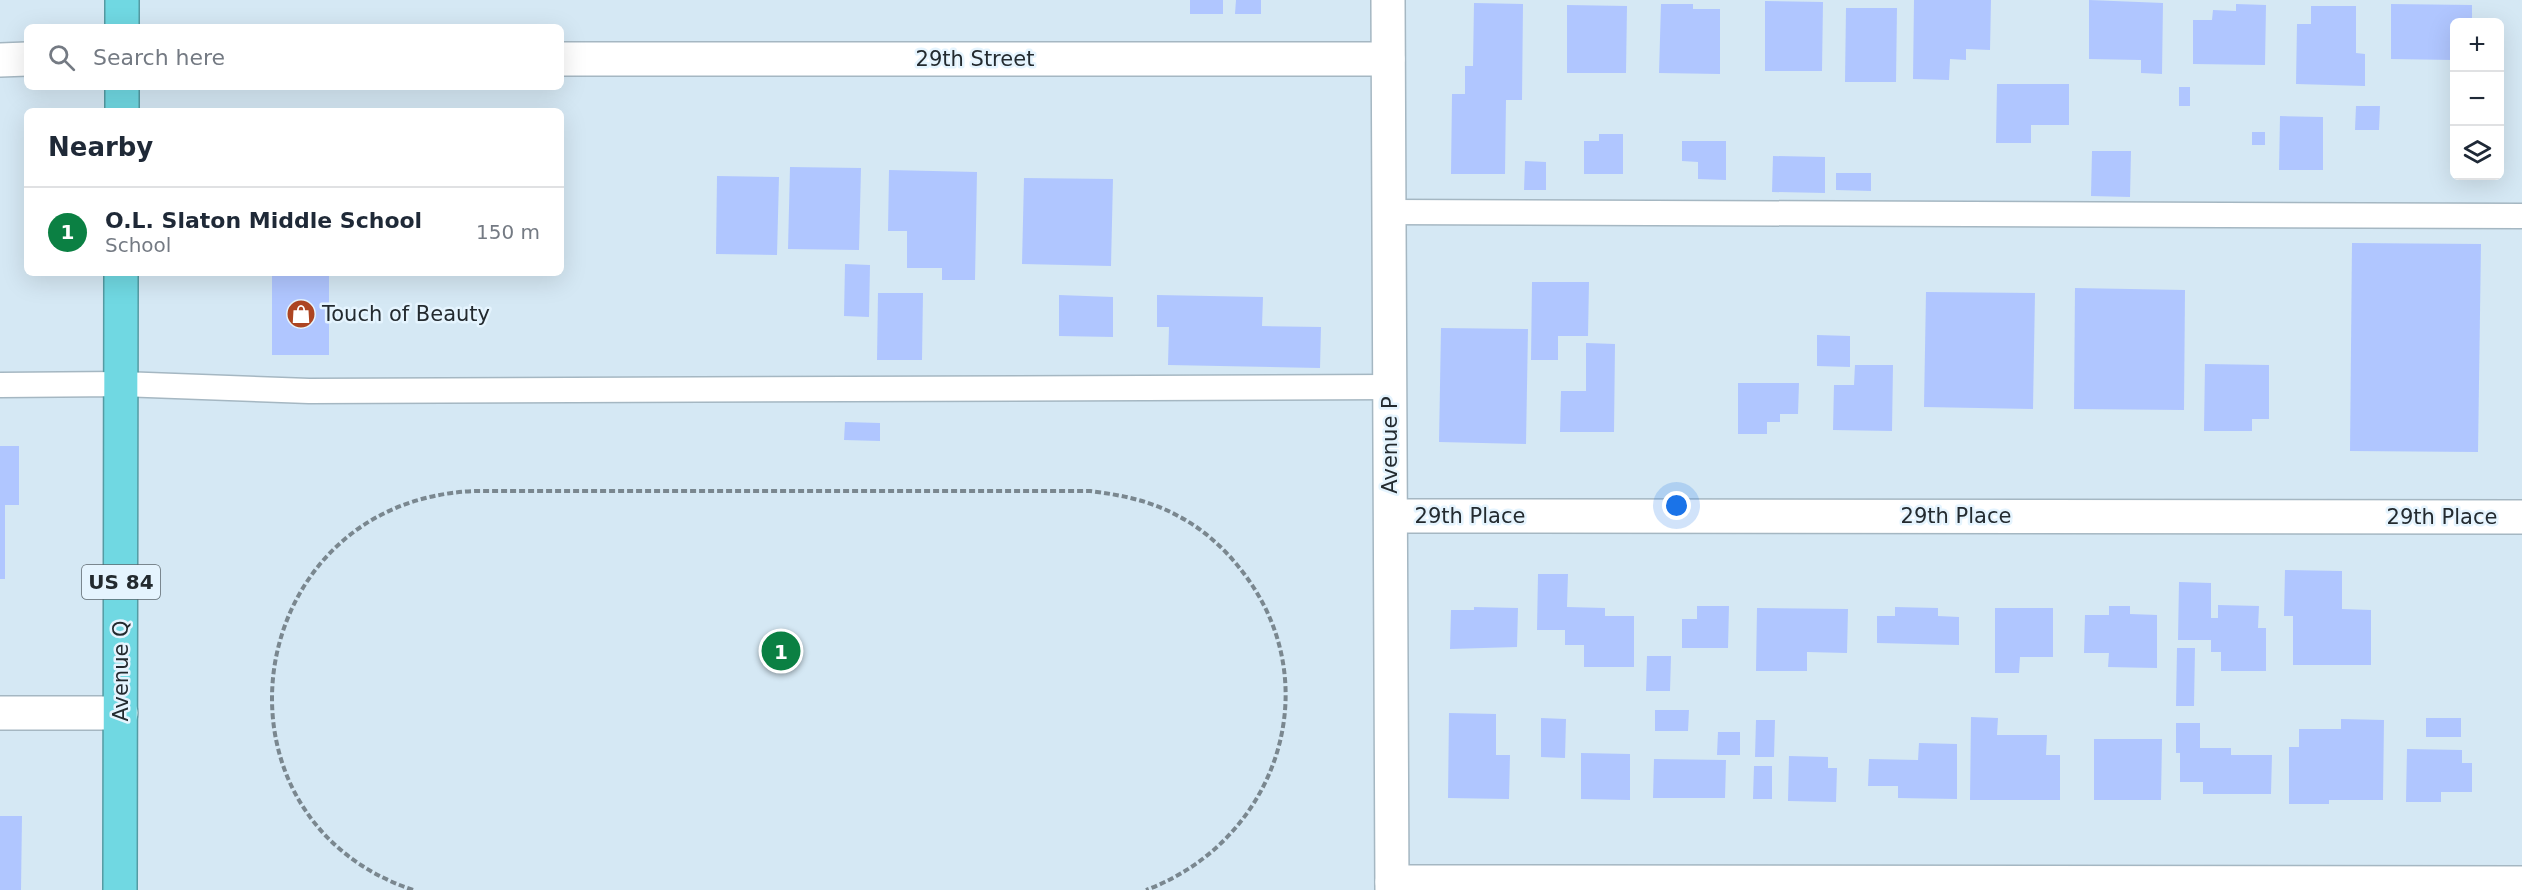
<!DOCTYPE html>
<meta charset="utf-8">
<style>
body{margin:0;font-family:"DejaVu Sans",sans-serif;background:#f2f2f3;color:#1f2937}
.controls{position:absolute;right:18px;top:18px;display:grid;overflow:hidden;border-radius:9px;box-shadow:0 6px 24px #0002}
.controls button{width:54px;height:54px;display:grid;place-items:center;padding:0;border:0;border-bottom:2px solid #e0e1e3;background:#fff;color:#1f2937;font:30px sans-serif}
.you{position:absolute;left:1677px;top:506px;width:21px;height:21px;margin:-15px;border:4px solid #fff;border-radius:50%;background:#1a73e8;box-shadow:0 0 0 9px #1a73e833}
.badge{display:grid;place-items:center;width:39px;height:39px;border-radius:50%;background:#0b8043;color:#fff;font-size:20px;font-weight:700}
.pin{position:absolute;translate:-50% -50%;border:3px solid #fff;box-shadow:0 2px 6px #0006}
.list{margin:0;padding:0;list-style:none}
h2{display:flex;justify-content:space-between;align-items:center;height:78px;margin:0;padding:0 24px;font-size:26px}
h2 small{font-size:20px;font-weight:400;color:#747a83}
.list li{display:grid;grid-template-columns:39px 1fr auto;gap:18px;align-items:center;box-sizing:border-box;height:90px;padding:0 24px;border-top:2px solid #e0e1e3}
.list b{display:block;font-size:22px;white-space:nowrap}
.list p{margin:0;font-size:20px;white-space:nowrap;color:#747a83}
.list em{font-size:20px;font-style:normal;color:#747a83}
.icon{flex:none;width:33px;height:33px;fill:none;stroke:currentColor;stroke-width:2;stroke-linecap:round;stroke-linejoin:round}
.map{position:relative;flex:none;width:2522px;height:890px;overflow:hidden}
.search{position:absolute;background:#fff;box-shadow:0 6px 24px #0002;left:24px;top:24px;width:540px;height:66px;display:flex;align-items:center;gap:15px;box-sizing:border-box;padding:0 21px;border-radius:9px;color:#747a83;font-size:22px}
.panel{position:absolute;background:#fff;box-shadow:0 6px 24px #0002;left:24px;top:108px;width:540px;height:168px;border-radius:9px}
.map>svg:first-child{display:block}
.building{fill:#b0c6ff}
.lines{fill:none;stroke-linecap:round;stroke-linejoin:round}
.lane-casing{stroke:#a5b7c2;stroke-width:27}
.street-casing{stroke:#a5b7c2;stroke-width:36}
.highway-casing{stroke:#559ba3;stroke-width:36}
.path{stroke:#7a878f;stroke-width:4;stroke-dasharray:6 3;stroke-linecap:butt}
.lane{stroke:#fff;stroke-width:24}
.street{stroke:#fff;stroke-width:33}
.highway{stroke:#70d8e2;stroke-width:33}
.labels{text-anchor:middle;stroke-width:5;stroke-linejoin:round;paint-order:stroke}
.shield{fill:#e5f4fe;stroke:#5d676d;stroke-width:1.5}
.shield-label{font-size:20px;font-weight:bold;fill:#232a2f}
.street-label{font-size:21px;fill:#232a2f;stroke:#e5f4fe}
.poi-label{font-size:21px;fill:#232a2f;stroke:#e5f4fe;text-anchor:start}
</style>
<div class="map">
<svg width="2522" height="890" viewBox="0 0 2522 890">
<rect width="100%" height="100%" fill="#d5e8f4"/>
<!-- building -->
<g class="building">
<rect x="1190" y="0" width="33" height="14"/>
<path d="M1236 0H1261V14H1235Z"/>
<path d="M1914 0H1991L1990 50 1966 49V60L1950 59 1949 80 1913 79Z"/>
<path d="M2089 0 2163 3 2162 74 2141 73V60L2089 59Z"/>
<path d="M1765 1 1823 2 1822 71H1765Z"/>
<path d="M1474 3 1523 4 1522 100H1506L1505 174H1451L1452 94H1465V66H1473Z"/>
<path d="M1661 4H1693V9H1720V74L1659 73Z"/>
<path d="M2236 4 2266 5 2265 65 2193 64V20H2212L2213 10 2236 11Z"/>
<path d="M2391 4 2472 5V22H2454V60L2391 59Z"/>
<path d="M1567 5 1627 6 1626 73H1567Z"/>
<path d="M2311 6H2356V53L2365 54V86L2296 84 2297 24H2311Z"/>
<path d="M1846 8H1897L1896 82H1845Z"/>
<path d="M1997 84H2069V125H2031V143H1996Z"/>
<rect x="2179" y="87" width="11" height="19"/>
<path d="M2356 106H2380L2379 130H2355Z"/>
<path d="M2280 116 2323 117V170H2279Z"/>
<rect x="2252" y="132" width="13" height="13"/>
<path d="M1599 134H1623V174H1584V141H1599Z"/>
<path d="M1682 141H1726V180L1698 179V162L1682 161Z"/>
<path d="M2092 151H2131L2130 197 2091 196Z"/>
<path d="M1773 156 1825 157V193L1772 192Z"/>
<path d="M1525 161 1546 162V190H1524Z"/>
<path d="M790 167 861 168 859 250 788 249Z"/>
<path d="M889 170 977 172 975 280H942V268H907V231H888Z"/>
<path d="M1836 173H1871V191L1836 190Z"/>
<path d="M717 176 779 177 777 255 716 254Z"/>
<path d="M1024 178 1113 179 1111 266 1022 264Z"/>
<path d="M2352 243 2481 244 2478 452 2350 451Z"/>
<path d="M845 264 870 265 869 317 844 316Z"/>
<rect x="272" y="273" width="57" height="82"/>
<path d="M1532 282H1589L1588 336H1558V360H1531Z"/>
<path d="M2075 288 2185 290 2184 410 2074 409Z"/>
<path d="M1926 292 2035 293 2033 409 1924 407Z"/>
<path d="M878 293H923L922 360H877Z"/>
<path d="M1059 295 1113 297V337L1059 336Z"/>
<path d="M1157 295 1263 297 1262 326 1321 327 1320 368 1168 365 1169 327H1157Z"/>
<path d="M1441 328 1528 329 1526 444 1439 442Z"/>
<path d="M1817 335 1850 336V367L1817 366Z"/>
<path d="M1586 343 1615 344 1614 432H1560L1561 391H1586Z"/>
<path d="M2205 364 2269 365V419H2252V431H2204Z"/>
<path d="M1855 365H1893L1892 431 1833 430 1834 385H1854Z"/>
<path d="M1738 383H1799L1798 414H1780V422H1767V434H1738Z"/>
<path d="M845 422 880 423V441L844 440Z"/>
<path d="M0 446H19V505H5V579H0Z"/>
<path d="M2285 570 2342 571V609L2371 610V665H2293V616H2284Z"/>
<path d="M1538 574H1568L1567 607 1605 608V616H1634V667H1584V645H1565V630H1537Z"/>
<path d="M2179 582 2211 583V618H2218V605L2259 606 2258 628H2266V671H2221V652H2211V640H2178Z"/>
<path d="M1697 606H1729L1728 648H1682V619H1697Z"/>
<path d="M2109 606H2130V614L2157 615V668L2108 667 2109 653H2084L2085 615H2109Z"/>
<path d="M1474 607 1518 608 1517 647 1450 649 1451 610H1474Z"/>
<path d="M1895 607 1938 608V616L1959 617V645L1877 643V616H1895Z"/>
<path d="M1757 608 1848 609 1847 653 1807 652V671H1756Z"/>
<path d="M1995 608H2053V657H2020L2019 673H1995Z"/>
<path d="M2177 648H2195L2194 706H2176Z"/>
<path d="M1647 656H1671L1670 691H1646Z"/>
<path d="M1655 710H1689L1688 731H1655Z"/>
<path d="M1449 713 1496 714V755H1510L1509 799 1448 798Z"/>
<path d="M1971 717 1998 718 1997 735H2047L2046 755H2060V800H1970Z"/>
<path d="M1541 718 1566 719 1565 758 1541 757Z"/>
<rect x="2426" y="718" width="35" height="19"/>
<path d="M2341 719 2384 720 2383 800H2329V804H2289V747H2299V729H2341Z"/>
<path d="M1756 720H1775L1774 757H1755Z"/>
<path d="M2176 723H2200V748H2231V755H2272L2271 794H2203V782H2180V753H2176Z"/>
<path d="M1718 732H1740V755H1717Z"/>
<path d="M2094 739H2162L2161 800H2094Z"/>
<path d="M1919 743 1957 744V799L1898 798V786H1868L1869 759 1918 760Z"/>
<path d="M2407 749 2462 750V763H2472V792H2441V802H2406Z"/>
<path d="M1581 753 1630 754V800L1581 799Z"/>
<path d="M1789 756 1828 757V768H1837L1836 802 1788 801Z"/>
<path d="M1654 759 1726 760 1725 798H1653Z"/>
<path d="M1754 766H1772V799H1753Z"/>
<path d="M0 816H22L21 890H0Z"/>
</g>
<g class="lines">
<!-- lane casing -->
<g class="lane-casing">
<g id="lane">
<path d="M1389 212 2522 216"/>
<path d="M0 385 121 384 309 391 1390 387"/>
</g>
</g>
<!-- street casing -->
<g class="street-casing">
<g id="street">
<path d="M1388 0 1392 890"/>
<path d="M561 59H1388"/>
<path d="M0 60 27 59"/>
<path d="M1391 516 2522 517"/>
<path d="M0 713H121"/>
<path d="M1392 882 2522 883"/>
</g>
</g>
<!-- highway casing -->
<g class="highway-casing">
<g id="highway">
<path d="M122 27V0"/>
<path d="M122 111V87"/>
<path d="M120 890 121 273"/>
</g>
</g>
<!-- path -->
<path class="path" d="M413 890C194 816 242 500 475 491H1090C1122 495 1152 501 1180 517 1210 533 1234 558 1252 585 1327 698 1270 844 1146 890"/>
<!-- lane -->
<use href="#lane" class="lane"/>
<!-- street -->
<use href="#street" class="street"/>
<!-- highway -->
<use href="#highway" class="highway"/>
</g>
<!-- icons -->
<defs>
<g id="shop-disc" transform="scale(1.5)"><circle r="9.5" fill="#ad4522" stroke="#e5f4fe"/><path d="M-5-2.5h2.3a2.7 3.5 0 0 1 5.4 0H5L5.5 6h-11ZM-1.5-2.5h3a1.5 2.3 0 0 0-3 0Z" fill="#fff"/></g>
</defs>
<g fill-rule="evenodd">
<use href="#shop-disc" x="301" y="314"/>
</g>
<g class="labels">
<!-- shield labels -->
<rect class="shield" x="82" y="565" width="78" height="34" rx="4.5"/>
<g class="shield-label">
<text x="121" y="589">US 84</text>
</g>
<!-- street labels -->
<g class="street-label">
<text x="975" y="66">29th Street</text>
<text transform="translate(1390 445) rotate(-90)" y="7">Avenue P</text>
<text x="1470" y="523">29th Place</text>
<text x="1956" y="523">29th Place</text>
<text x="2442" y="524">29th Place</text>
<text transform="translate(121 671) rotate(-90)" y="7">Avenue Q</text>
</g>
<!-- poi labels -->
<g class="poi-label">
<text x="322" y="321">Touch of Beauty</text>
</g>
</g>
</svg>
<div class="controls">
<button>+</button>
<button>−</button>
<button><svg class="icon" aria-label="layers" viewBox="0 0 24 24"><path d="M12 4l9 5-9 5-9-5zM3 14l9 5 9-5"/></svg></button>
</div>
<div class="you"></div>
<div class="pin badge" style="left:781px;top:651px">1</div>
<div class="search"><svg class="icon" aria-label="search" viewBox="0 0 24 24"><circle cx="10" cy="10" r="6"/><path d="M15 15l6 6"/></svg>Search here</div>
<section class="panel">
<h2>Nearby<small></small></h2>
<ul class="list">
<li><span class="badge">1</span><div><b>O.L. Slaton Middle School</b><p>School</p></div><em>150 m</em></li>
</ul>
</section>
</div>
